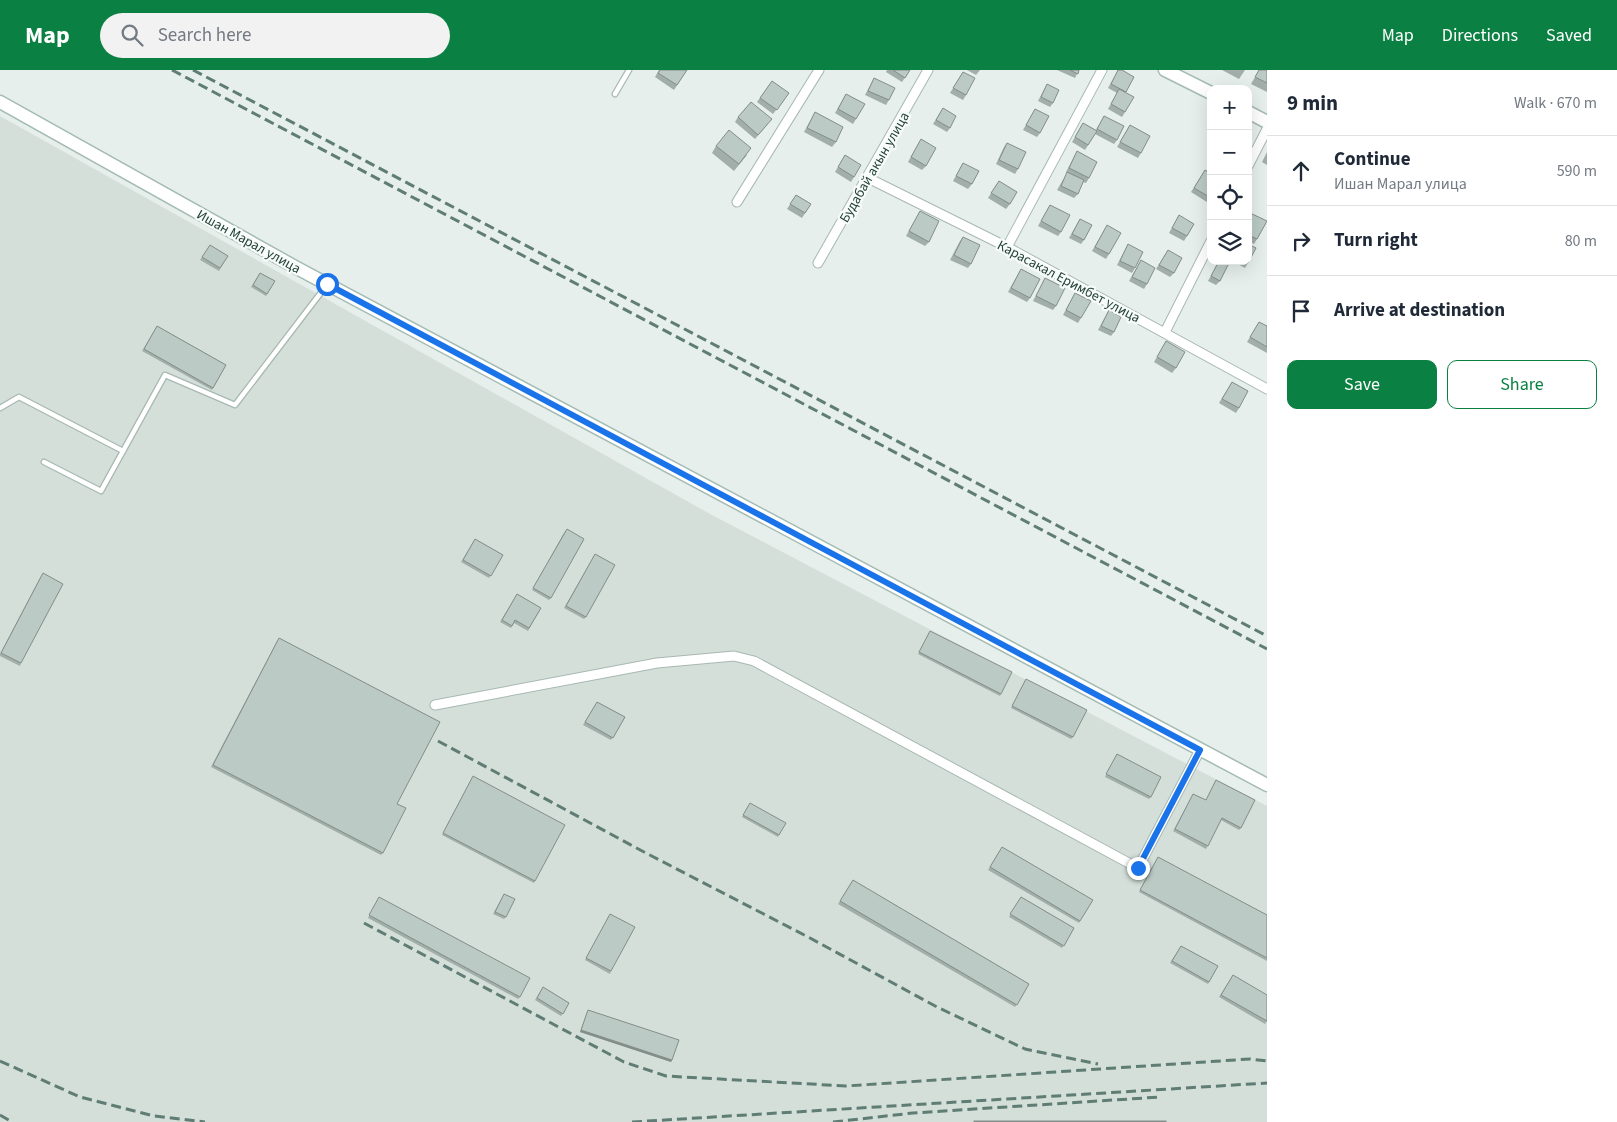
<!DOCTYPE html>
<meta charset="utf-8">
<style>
body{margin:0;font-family:"Source Sans 3",sans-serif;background:#f2f2f3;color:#1f2937}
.controls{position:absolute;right:15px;top:15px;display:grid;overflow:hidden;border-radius:10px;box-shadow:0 5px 20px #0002}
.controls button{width:45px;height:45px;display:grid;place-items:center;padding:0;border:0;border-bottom:1px solid #e0e1e3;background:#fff;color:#1f2937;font:25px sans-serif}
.stop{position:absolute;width:15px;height:15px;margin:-11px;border:4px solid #1a73e8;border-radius:50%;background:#fff}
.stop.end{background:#1a73e8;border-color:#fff;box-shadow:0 1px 5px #0008}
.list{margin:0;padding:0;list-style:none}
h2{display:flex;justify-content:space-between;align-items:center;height:65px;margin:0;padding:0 20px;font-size:21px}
h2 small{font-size:16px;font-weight:400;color:#747a83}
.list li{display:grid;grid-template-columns:32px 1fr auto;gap:15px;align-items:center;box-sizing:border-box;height:70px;padding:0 20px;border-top:1px solid #e0e1e3}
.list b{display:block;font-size:19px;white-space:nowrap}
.list p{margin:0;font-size:16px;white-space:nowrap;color:#747a83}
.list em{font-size:16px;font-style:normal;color:#747a83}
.actions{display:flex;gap:10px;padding:15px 20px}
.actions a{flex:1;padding:11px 0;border:1px solid #0b8043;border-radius:10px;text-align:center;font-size:18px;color:#0b8043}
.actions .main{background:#0b8043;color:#fff}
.icon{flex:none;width:28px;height:28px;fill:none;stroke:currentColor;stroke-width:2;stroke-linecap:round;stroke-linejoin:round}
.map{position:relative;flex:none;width:1267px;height:1052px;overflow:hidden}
header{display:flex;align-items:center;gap:30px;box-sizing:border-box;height:70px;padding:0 25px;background:#0b8043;color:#fff}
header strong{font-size:24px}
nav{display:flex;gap:28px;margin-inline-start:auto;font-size:18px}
.search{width:350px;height:45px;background:#f2f2f3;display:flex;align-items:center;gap:12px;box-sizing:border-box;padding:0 18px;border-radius:28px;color:#747a83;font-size:19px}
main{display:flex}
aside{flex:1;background:#fff}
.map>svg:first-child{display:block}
.built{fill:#d4dfda}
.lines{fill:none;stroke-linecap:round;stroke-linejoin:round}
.lane-casing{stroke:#a8b8b2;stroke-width:7}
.street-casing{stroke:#a8b8b2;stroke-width:11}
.secondary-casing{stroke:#a4bbb3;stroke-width:15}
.lane{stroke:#fff;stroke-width:4.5}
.street{stroke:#fff;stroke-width:9}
.secondary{stroke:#fff;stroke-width:12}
.rail{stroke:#5f7d75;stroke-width:3;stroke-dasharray:10 5;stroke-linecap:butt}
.wall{fill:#a1aea9}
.shaded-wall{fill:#838d89}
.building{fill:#bbcac4;stroke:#838d89}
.route{stroke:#1a73e8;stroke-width:6}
.labels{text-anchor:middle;stroke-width:4.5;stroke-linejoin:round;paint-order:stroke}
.street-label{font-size:14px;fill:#24423a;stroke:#f7fbf9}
</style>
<header>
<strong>Map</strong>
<div class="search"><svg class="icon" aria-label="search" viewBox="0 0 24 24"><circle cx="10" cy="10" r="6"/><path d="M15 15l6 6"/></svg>Search here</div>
<nav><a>Map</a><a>Directions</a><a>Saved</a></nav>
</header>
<main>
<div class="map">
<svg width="1267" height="1052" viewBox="0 0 1267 1052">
<rect width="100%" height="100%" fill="#e6efeb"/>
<!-- built -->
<path class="built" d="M0 46 710 444 1267 736V1052H0Z"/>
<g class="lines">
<!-- lane casing -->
<g class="lane-casing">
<g id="lane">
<path d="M615 24 629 0"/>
<path d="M0 338 19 327 123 381"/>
<path d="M44 392 101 421 165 305 235 335 326 216"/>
</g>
</g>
<!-- street casing -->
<g class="street-casing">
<g id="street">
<path d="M1248 96 1267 59"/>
<path d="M868 108 1007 177 1267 319"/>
<path d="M737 132 819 0"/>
<path d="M1007 177 1102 0"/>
<path d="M818 193 928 0"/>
<path d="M1165 262 1211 171"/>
<path d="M435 635 657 593 734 586 754 591 1138 798 1200 680"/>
</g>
</g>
<!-- secondary casing -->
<g class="secondary-casing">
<g id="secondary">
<path d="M1165 0 1211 23"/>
<path d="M0 32 295 197 1267 715"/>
<path d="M1248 42 1267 52"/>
</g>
</g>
<!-- lane -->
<use href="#lane" class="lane"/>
<!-- street -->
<use href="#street" class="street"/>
<!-- secondary -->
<use href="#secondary" class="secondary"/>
<!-- rail -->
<g class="rail">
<path d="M172 0 1267 579"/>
<path d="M193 0 1267 566"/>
<path d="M438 671 644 782 810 868 937 937 1025 979 1098 994"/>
<path d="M364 853 624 992 666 1006 846 1016 1250 989 1267 991"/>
<path d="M0 991 80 1027 154 1046 205 1052"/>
<path d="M0 1045 12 1052"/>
<path d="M632 1052 1267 1013"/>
<path d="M833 1052 913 1043 1160 1027"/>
</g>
</g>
<!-- wall -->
<g class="wall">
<path d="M659 0H687L674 20 655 7Z"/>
<path d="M887 0H910L902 12 886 2Z"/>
<path d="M967 0H980L976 5Z"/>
<path d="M1057 0H1079L1075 8Z"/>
<path d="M1118 0 1134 7 1125 23V42L1122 47 1108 39 1117 23 1108 18Z"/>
<path d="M1222 0H1245L1239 9Z"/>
<path d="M1259 0H1267V22L1251 14Z"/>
<path d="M963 2 966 25 963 30 950 23Z"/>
<path d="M874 8 889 30 886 35 865 25Z"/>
<path d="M772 11 789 23 773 44 757 32Z"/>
<path d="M1047 14 1053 33 1050 37 1038 31Z"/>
<path d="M846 24 856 49 853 54 835 43Z"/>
<path d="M943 38 950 58 947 62 933 54Z"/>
<path d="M1035 39 1040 63 1037 67 1023 60Z"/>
<path d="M815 42 836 72 832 77 804 62Z"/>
<path d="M1104 46 1117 70 1114 74 1095 64 1085 80 1072 72 1083 53 1096 60Z"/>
<path d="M738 47 768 54 755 69 735 52Z"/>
<path d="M1130 55 1141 83 1138 88 1117 77Z"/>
<path d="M921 69 926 96 922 100 908 92Z"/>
<path d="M1007 73 1018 99 1015 104 996 94 1004 77Z"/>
<path d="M716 76 747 85 734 101 712 83Z"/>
<path d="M1077 81 1089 108 1086 113 1083 112 1078 124 1074 128 1057 120 1067 103 1066 102Z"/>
<path d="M1267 82V95L1262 92Z"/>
<path d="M845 85 854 107 851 112 835 102Z"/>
<path d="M963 93 972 114 968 119 953 111Z"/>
<path d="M1205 100 1211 104 1210 134 1191 122Z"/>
<path d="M999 111 1010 134 1006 139 988 128Z"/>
<path d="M796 125 811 134 802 148 787 139Z"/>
<path d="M1050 135 1061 162 1058 166 1038 156Z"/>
<path d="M920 141 929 172 925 176 906 166Z"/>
<path d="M1248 142 1257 169 1254 174 1248 171Z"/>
<path d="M1179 145 1187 166 1184 171 1169 163Z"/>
<path d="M1080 149 1084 170 1081 174 1069 168Z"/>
<path d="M1107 155 1109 184 1106 189 1092 181Z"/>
<path d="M963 167 971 194 968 198 950 190 960 171Z"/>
<path d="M1128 174 1135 198 1132 203 1117 195Z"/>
<path d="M210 175 228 186 219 201 200 190Z"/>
<path d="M1168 180 1174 203 1170 207 1156 199Z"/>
<path d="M1141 190 1147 214 1144 219 1129 211Z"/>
<path d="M1219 191 1220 211 1216 215 1208 211Z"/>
<path d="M1232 191H1248V193L1245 198Z"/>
<path d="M1021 199 1030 228 1027 232 1008 222Z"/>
<path d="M260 203 275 211 266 226 251 217Z"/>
<path d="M1045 208 1056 236 1053 240 1033 231Z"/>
<path d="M1075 223 1081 248 1078 253 1063 245Z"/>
<path d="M1109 240 1114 262 1111 266 1098 260Z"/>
<path d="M1259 252 1267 256V283L1247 272Z"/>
<path d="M157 256 226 295 212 320 142 281Z"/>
<path d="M1166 271 1176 298 1172 303 1154 292Z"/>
<path d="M1232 312 1239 338 1236 343 1219 333Z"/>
<path d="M565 461 551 528 549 530 532 520Z"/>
<path d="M475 469 503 485 489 508 461 492Z"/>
<path d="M594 486 586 547 584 549 564 538Z"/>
<path d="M41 506 21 593 20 596 0 586V584Z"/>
<path d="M517 524 541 538 528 561 514 553 511 558 500 552Z"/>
<path d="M929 563 1001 624 1000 626 918 584Z"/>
<path d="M277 571 397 734 383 783 381 785 211 697Z"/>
<path d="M1025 611 1073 667 1071 669 1011 638Z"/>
<path d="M597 632 625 647 611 670 583 655Z"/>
<path d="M1117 684 1151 727 1149 729 1105 707Z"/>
<path d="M472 708 535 811 534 813 442 765Z"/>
<path d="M1216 710 1241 758 1239 760 1221 750 1206 779 1173 761 1192 726 1206 730Z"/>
<path d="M748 736 779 765 778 767 742 747Z"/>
<path d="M1002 777 1080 851 1079 853 988 800Z"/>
<path d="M1157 789 1267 845V891L1139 822Z"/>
<path d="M853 810 1029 914 1015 937 838 834Z"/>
<path d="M504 824 506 847 504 849 493 844Z"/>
<path d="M1021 827 1074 858 1062 878 1009 847Z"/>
<path d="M378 829 520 927 518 929 368 848Z"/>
<path d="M609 846 611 901 610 904 585 890Z"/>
<path d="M1181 876 1218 896 1208 914 1170 893Z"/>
<path d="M1233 905 1267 951 1265 954 1219 927Z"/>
<path d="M543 917 569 933 561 946 535 930Z"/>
<path d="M588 940 672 990 671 992 580 962 587 942Z"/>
</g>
<!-- shaded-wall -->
<path class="shaded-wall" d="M581 960 672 990 671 992 580 962Z"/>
<!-- building -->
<g class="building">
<path d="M660 0H687L677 15 658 3Z"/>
<path d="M893 0H910L905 8Z"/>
<path d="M1070 0H1079L1078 4Z"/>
<path d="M1118 0H1122L1134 7 1126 22 1111 14Z"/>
<path d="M1259 0H1267V13L1255 7Z"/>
<path d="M963 2 975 8 966 25 953 18Z"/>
<path d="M874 8 895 18 889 30 868 21Z"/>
<path d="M772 11 789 23 777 40 760 28Z"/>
<path d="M1047 14 1059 20 1053 33 1041 27Z"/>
<path d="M1119 19 1134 27 1125 42 1111 34Z"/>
<path d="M846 24 865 34 856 49 838 39Z"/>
<path d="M751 32 772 49 758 65 738 47Z"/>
<path d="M943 38 956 46 950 58 936 50Z"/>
<path d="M1035 39 1049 46 1040 63 1026 55Z"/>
<path d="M815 42 843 57 836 72 807 58Z"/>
<path d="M1104 46 1124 56 1117 70 1097 59Z"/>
<path d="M1083 53 1097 61 1088 75 1075 67Z"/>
<path d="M1130 55 1150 66 1141 83 1120 72Z"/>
<path d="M729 60 751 78 739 94 716 76Z"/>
<path d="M921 69 936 78 926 96 911 87Z"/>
<path d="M1007 73 1026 82 1018 99 999 90Z"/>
<path d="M1077 81 1097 92 1089 108 1069 98Z"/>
<path d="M845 85 861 95 854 107 838 97Z"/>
<path d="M963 93 979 101 972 114 956 106Z"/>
<path d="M1205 100 1211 104V128L1194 118Z"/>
<path d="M1067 102 1084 110 1078 124 1061 116Z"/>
<path d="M999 111 1017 122 1010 134 991 123Z"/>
<path d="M796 125 811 134 805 143 790 134Z"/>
<path d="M1050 135 1070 145 1061 162 1041 151Z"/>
<path d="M920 141 939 151 929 172 909 161Z"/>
<path d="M1248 142 1267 151 1257 169 1248 165Z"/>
<path d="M1179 145 1194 154 1187 166 1172 158Z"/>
<path d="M1080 149 1092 155 1084 170 1072 164Z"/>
<path d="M1107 155 1121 163 1109 184 1095 177Z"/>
<path d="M963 167 980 175 971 194 954 185Z"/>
<path d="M1128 174 1143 182 1135 198 1120 191Z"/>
<path d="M1248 174 1256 178 1248 193 1244 191H1248Z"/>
<path d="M210 175 228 186 220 198 202 187Z"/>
<path d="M1168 180 1182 188 1174 203 1159 195Z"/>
<path d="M1141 190 1155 198 1147 214 1132 207Z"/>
<path d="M1219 191H1225L1229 193 1220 211 1211 206Z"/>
<path d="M1021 199 1040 209 1030 228 1011 218Z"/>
<path d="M260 203 275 211 267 224 253 215Z"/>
<path d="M1045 208 1065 218 1056 236 1036 226Z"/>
<path d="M1075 223 1091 231 1081 248 1066 240Z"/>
<path d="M1109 240 1121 247 1114 262 1101 256Z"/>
<path d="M1259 252 1267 256V277L1250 267Z"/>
<path d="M157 256 226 295 213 318 144 279Z"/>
<path d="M1166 271 1185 282 1176 298 1157 287Z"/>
<path d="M1232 312 1248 321 1239 338 1222 329Z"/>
<path d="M567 459 584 469 551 528 533 518Z"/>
<path d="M475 469 503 485 491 506 463 490Z"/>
<path d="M595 484 615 495 586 547 566 536Z"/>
<path d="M43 503 63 514 21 593 1 583Z"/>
<path d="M517 524 541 538 529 558 515 550 512 556 502 550Z"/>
<path d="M930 561 1012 602 1001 624 919 582Z"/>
<path d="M279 568 440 652 397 734 406 738 383 783 213 695Z"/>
<path d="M1026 609 1087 640 1073 667 1012 636Z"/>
<path d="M597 632 625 647 613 668 585 652Z"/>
<path d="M1117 684 1161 707 1151 727 1106 704Z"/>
<path d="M473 706 565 755 535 811 443 763Z"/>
<path d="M1216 710 1255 730 1241 758 1222 748 1208 776 1175 759 1193 724 1206 730Z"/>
<path d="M750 733 786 753 779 765 743 745Z"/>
<path d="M1002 777 1093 830 1080 851 990 797Z"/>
<path d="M1158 787 1267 845V888L1140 820Z"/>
<path d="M853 810 1029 914 1017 935 840 831Z"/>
<path d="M504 824 515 829 506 847 495 842Z"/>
<path d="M379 827 530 908 520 927 369 845Z"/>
<path d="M1021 827 1074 858 1064 876 1010 844Z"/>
<path d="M610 844 635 857 611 901 586 888Z"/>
<path d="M1181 876 1218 896 1209 912 1172 891Z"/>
<path d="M1233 905 1267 925V951L1221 925Z"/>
<path d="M543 917 569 933 563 944 537 928Z"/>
<path d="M588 940 679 970 672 990 581 960Z"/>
<rect x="974" y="1051" width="192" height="1"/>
</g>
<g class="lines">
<!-- route -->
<path class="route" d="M327 214 1200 680 1138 798"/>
</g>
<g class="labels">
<!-- street labels -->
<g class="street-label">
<text transform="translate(874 97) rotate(-60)" y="5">Будабай акын улица</text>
<text transform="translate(249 171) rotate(29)" y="5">Ишан Марал улица</text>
<text transform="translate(1069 211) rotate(28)" y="5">Карасакал Еримбет улица</text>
</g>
</g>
</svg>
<div class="controls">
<button>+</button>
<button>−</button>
<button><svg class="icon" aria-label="locate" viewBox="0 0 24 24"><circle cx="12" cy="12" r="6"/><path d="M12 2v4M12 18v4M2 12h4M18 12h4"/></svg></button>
<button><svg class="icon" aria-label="layers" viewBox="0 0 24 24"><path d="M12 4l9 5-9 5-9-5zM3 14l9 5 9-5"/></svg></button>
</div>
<div class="stop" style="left:327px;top:214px"></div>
<div class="stop end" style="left:1138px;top:798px"></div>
</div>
<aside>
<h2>9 min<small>Walk · 670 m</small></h2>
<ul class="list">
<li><svg class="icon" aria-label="ahead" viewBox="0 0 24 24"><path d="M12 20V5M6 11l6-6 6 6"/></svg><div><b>Continue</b><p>Ишан Марал улица</p></div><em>590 m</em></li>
<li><svg class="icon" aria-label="right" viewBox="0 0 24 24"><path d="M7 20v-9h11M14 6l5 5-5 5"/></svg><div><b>Turn right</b></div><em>80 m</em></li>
<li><svg class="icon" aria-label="arrive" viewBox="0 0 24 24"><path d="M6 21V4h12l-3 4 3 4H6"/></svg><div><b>Arrive at destination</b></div></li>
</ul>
<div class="actions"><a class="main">Save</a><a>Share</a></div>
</aside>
</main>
